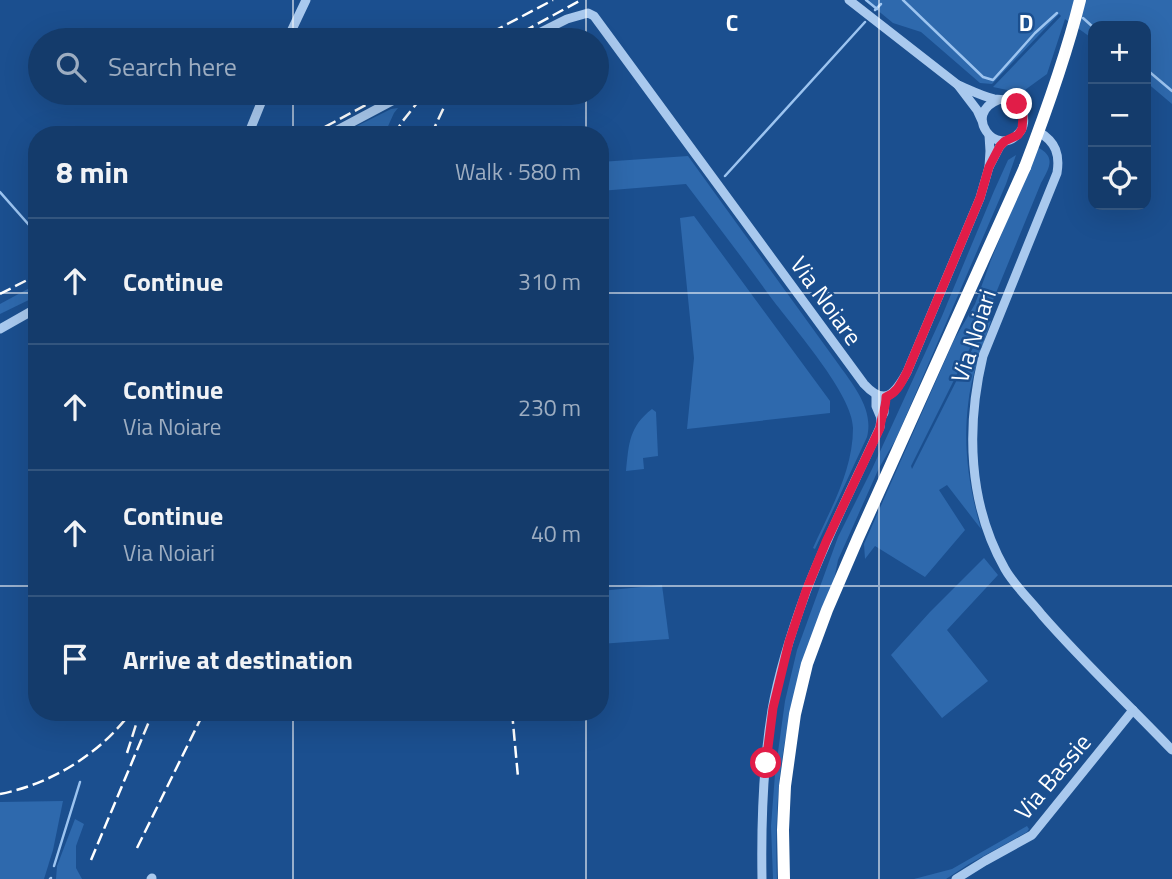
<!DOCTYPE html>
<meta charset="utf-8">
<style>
body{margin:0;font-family:"Titillium Web",sans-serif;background:#214673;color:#f1f3f6}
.controls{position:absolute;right:21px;top:21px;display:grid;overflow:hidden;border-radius:14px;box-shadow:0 7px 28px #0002}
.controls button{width:63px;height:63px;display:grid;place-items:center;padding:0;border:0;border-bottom:2px solid #33557e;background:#143b6b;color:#f1f3f6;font:35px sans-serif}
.stop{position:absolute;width:21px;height:21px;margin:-16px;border:5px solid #e11d48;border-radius:50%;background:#fff}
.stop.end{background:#e11d48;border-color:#fff;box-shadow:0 2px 7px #0008}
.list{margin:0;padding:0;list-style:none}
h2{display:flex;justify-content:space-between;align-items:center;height:91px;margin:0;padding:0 28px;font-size:30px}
h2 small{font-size:23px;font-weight:400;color:#9dadc1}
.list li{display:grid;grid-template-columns:46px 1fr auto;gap:21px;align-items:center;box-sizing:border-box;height:126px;padding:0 28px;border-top:2px solid #33557e}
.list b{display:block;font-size:26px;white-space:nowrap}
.list p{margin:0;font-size:23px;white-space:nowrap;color:#9dadc1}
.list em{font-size:23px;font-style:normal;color:#9dadc1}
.icon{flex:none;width:38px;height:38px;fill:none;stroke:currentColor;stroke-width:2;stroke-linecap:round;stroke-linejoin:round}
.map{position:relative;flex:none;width:1172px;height:879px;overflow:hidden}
.search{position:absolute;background:#143b6b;box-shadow:0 7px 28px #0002;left:28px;top:28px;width:581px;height:77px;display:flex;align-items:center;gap:18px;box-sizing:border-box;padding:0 24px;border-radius:38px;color:#9dadc1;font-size:26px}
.panel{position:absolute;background:#143b6b;box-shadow:0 7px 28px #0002;left:28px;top:126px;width:581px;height:595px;border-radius:28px}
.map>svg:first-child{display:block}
.green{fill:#2e69ad}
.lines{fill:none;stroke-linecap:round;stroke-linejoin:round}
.stream{stroke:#9cc4f0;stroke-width:2.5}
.minor{stroke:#a9c9ee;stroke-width:9}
.highway{stroke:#fff;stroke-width:12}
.rail{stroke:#fff;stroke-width:2.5;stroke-dasharray:12 5;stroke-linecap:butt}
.highway-bridge{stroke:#fff;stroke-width:12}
.route{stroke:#e11d48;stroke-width:9}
.grid{fill:none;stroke:#fff;stroke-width:2;stroke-opacity:0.55}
.labels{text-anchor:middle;stroke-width:5;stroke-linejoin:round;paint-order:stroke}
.street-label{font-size:24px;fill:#fff;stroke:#1b4f8f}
.grid-label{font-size:23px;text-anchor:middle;font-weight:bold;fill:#fff;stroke:#1b4f8f;stroke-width:5;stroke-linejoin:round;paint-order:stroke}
</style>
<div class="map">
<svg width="1172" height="879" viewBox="0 0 1172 879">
<rect width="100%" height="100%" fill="#1b4f8f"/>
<!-- green -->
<g class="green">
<path d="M865 0H1172V104L1146 82V26H1093V39L1065 19 1047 74 1018 95 1012 91 993 87 1061 16 1059 14 992 84 980 83 921 32 893 23Z"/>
<path d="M398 108 394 113 384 135H339L391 109Z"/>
<path d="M1037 147C1057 157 1049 168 1041 183L989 310 911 466 912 469 987 320 991 321C982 348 971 376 968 405 963 448 969 488 981 529L947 485 939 490 965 530 925 577 875 546 865 559 864 544 954 340 975 304 991 260Z"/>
<path d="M1016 155 1006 184 896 439 879 468 838 560 834 580 786 735C777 783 775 831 777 879H773L771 826 775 774 785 701 797 650 838 537 872 469 942 316 994 191 1008 160Z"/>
<path d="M688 156 839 365C854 386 874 410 867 437L815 549 813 548C830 510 853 471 853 428 853 395 793 327 772 299 744 260 715 222 686 184L600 191V162Z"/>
<path d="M694 216 830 401V413L687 429 694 358 680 218Z"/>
<path d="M37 284V296L0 314V304Z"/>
<path d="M652 409 656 412 658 456 643 458 644 469 626 471C629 443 629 427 652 409Z"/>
<path d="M984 558 998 575 947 630 988 681 942 718 891 655 930 612Z"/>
<path d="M662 585 669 639 600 644V591Z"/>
<path d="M63 801 53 850 44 879H0V802Z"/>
<path d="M75 819 84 824 76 846V868L82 879H56L57 866Z"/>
<path d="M1027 826 1029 829 1027 832 969 864 946 879H914L952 869Z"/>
</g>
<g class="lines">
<!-- stream -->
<g class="stream">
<path d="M866 0 877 9"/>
<path d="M903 0 983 77 993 80 1035 33 1057 13"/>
<path d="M875 10 881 4"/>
<path d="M1083 18 1093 27"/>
<path d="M1146 69 1172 91"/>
<path d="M725 176 865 22"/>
<path d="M0 192 37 234"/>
<path d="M105 716 106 712"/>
<path d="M54 866 80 782"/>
<path d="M50 879 51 878"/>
</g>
<!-- minor -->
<g class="minor">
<path d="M849 0 958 85"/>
<path d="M287 40 306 0"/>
<path d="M525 40 567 19 588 13 594 16 864 384C885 407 895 394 907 372L980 198 989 167"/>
<path d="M982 121 977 110 958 85C970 90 981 96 994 99 1000 100 1005 99 1011 101 1016 103 1020 107 1022 112 1025 119 1024 128 1019 133 996 159 962 114 998 100"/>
<path d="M1039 132C1056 142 1060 155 1057 173L983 356C966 427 968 504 1005 569 1014 585 1030 600 1042 615 1083 662 1129 705 1172 750"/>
<path d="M248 135 265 93"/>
<path d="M328 135 407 93"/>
<path d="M989 135 990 151 989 167 1000 146 1005 141"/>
<path d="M0 329 37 308"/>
<path d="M876 395V406L881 418 884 413 885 397"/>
<path d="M151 879 152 878"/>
<path d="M762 879C761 822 763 765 772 710 779 670 792 630 806 592 827 536 855 482 880 427L881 418"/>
<path d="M956 879 985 861 1032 835 1133 710"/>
</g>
<!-- highway -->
<path class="highway" d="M784 879 783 830 785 786 795 714 807 664 827 610 858 538 1025 167"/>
<!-- rail -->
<g class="rail">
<path d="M477 40 553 0"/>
<path d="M508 40 581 0"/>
<path d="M310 135 388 93"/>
<path d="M394 135 402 122 425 93"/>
<path d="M431 135 445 105 453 93"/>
<path d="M0 294 37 275"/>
<path d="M512 712 518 777"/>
<path d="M127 753 140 712"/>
<path d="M0 794C51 784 100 754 131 712"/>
<path d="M137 848 204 712"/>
<path d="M91 860 153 712"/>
</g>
<!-- highway-bridge -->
<path class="highway-bridge" d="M1025 167C1046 112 1066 57 1080 0"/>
</g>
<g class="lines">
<!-- route -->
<path class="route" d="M766 763 773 708 789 642 806 591 826 542 880 428C881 416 886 409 886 397 897 393 901 383 907 372L980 198 989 167 1000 146 1005 141 1018 135 1022 129 1023 116 1017 104"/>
</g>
<!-- grid -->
<path class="grid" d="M293 0V40M586 0V40M879 0V879M293 93V135M586 93V135M0 293H37M600 293H1172M0 586H37M600 586H1172M293 712V879M586 712V879"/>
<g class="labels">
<!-- street labels -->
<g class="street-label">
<text transform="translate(826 301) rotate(54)" y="8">Via Noiare</text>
<text transform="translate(974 336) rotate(-72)" y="8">Via Noiari</text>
<text transform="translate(1053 777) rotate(-50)" y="8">Via Bassie</text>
</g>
</g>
<g class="grid-label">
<text x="732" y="31">C</text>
<text x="1026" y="31">D</text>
</g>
</svg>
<div class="controls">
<button>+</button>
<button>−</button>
<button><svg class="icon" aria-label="locate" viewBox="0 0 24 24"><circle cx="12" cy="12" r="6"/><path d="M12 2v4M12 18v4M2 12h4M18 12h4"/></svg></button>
</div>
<div class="stop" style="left:766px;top:763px"></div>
<div class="stop end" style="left:1017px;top:104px"></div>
<div class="search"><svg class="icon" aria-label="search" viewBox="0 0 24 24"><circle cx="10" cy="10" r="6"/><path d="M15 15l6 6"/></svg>Search here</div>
<section class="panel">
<h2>8 min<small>Walk · 580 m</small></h2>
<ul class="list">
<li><svg class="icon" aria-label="ahead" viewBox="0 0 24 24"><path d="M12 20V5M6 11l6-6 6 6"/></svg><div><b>Continue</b></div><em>310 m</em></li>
<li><svg class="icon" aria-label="ahead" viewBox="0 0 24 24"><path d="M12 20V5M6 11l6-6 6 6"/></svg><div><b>Continue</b><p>Via Noiare</p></div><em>230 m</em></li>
<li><svg class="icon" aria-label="ahead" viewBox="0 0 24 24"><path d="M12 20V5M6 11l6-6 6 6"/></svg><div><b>Continue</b><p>Via Noiari</p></div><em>40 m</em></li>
<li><svg class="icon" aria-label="arrive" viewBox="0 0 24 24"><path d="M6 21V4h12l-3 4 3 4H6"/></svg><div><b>Arrive at destination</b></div></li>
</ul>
</section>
</div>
